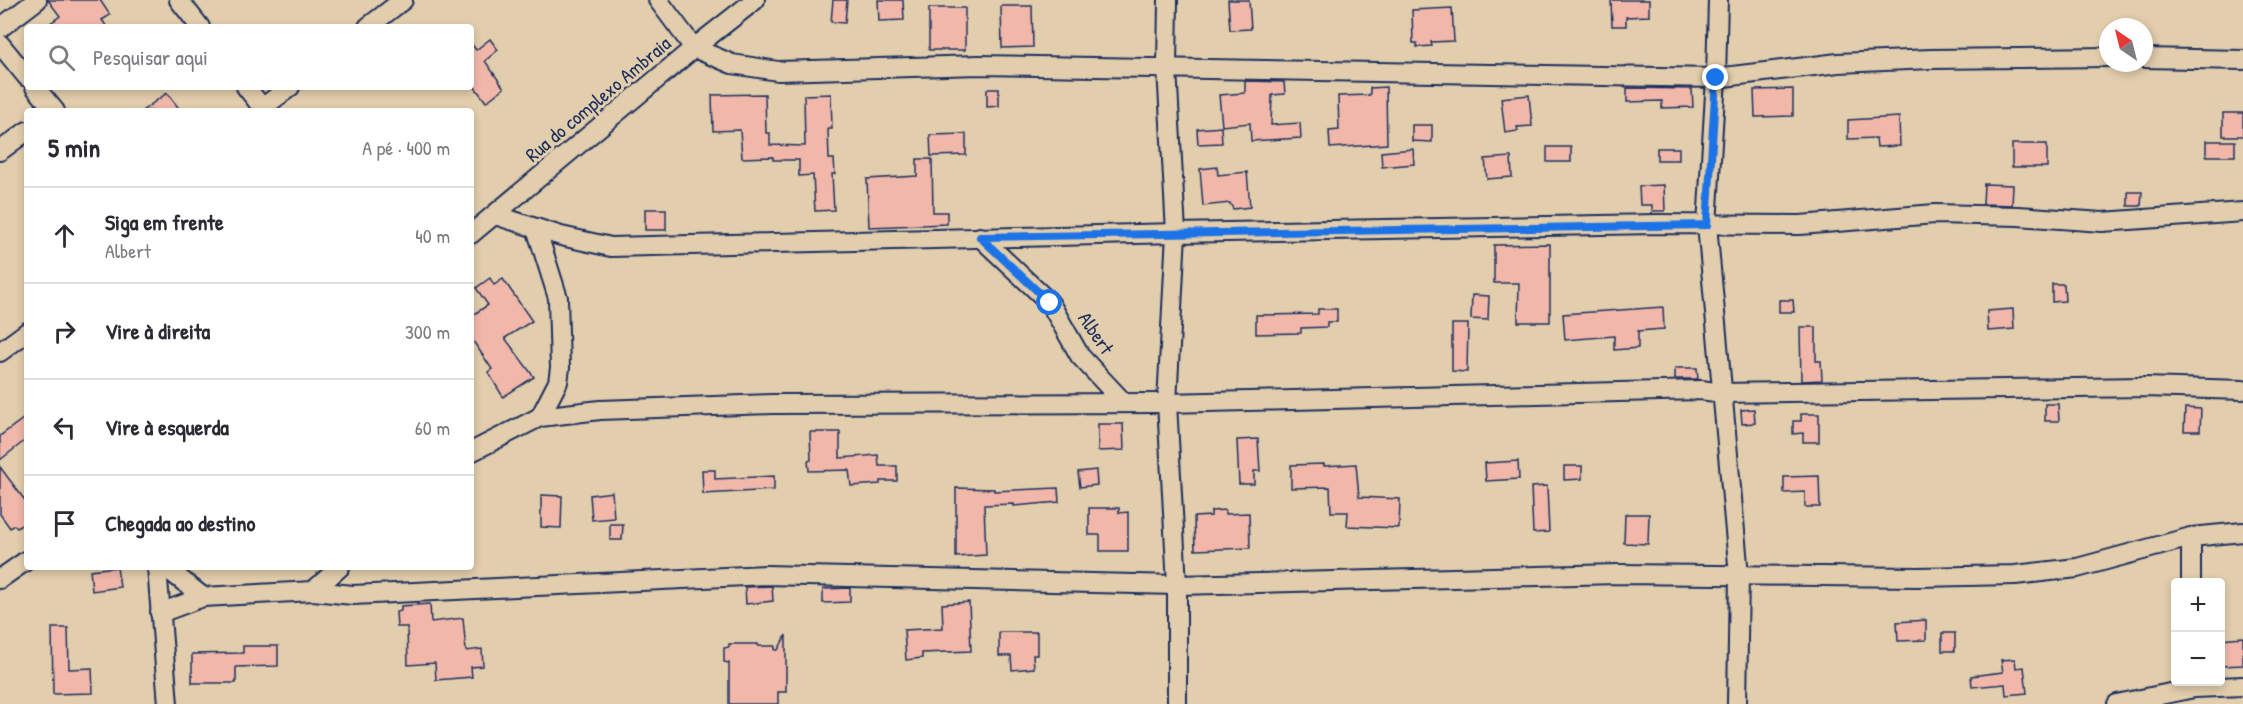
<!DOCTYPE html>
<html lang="pt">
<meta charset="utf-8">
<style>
body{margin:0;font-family:"Patrick Hand",sans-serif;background:#f2f2f3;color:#2b2b33}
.controls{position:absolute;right:18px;bottom:18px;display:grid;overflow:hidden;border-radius:6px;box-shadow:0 3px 9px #0003}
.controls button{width:54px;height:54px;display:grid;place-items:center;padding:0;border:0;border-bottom:2px solid #e1e1e2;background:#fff;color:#2b2b33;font:30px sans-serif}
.compass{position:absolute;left:2099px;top:18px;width:54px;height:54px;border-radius:50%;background:#fff;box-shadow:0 3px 9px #0003;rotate:325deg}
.stop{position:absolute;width:18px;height:18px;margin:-14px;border:4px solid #1a73e8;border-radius:50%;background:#fff}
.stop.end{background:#1a73e8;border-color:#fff;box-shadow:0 2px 6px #0008}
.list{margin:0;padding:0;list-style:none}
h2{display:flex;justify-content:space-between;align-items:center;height:78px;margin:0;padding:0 24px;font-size:26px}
h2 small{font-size:20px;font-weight:400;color:#7c7c81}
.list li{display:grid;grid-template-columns:39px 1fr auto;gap:18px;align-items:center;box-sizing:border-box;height:96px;padding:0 24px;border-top:2px solid #e1e1e2}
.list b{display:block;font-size:22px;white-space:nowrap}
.list p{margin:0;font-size:20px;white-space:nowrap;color:#7c7c81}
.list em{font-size:20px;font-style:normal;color:#7c7c81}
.icon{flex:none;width:33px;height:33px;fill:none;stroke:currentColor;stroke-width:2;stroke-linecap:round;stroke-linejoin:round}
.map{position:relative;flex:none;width:2243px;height:704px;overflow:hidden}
.search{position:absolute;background:#fff;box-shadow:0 3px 9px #0003;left:24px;top:24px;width:450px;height:66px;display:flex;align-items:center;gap:15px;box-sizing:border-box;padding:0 21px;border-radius:6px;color:#7c7c81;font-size:22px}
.panel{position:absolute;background:#fff;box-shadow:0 3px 9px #0003;left:24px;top:108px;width:450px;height:462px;border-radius:6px}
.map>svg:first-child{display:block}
.building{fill:#f1b7a9;stroke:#1b2f5e;stroke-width:1.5}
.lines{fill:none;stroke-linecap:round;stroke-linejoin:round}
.minor-casing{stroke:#1b2f5e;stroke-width:22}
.minor{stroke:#e2cdac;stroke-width:18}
.route{stroke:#1a73e8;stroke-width:8}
.labels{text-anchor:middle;stroke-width:6;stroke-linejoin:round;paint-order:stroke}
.street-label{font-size:20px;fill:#1b2f5e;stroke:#e2cdac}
</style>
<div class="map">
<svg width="2243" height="704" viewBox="0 0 2243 704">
<rect width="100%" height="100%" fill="#e2cdac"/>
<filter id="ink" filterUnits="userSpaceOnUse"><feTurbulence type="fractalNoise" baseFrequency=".0167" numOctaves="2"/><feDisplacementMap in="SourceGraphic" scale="12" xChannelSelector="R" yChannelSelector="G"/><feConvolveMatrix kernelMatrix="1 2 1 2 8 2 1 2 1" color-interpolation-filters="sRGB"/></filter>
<g filter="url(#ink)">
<!-- building -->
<g class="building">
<path d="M48 0H100L110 15 102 20 107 27H45L60 16Z"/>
<path d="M833 0H847L845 23 831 22Z"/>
<path d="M878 0H903L904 20 879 21Z"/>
<path d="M1228 0H1249L1251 29 1230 30Z"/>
<path d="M1611 0H1649V16L1626 17V26H1612Z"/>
<path d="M1001 6H1032L1033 47 1002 48Z"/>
<rect x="929" y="8" width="36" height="42"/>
<path d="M1452 8 1454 41 1431 42 1432 46 1417 47V43H1413L1412 10Z"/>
<path d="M490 39 498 50 485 61 504 88 486 102 471 82V43L476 50Z"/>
<path d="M1245 81 1284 82 1285 94 1272 95 1271 125 1300 123 1301 138 1251 141 1250 123 1222 126 1219 95 1245 93Z"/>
<path d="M1386 87 1387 144 1330 148 1329 131 1339 130 1338 96 1370 95V88Z"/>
<path d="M1627 88 1692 89 1693 107 1662 108V101L1627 102Z"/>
<path d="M987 89H999V106L987 107Z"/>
<path d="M1793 89V116L1755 117 1754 90Z"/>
<path d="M167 93 181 111H142Z"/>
<path d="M765 94 766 133H770V145L805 146 804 95 831 94 832 129H828L829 159H834L835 174H832L834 210 815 211 813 175 799 176V160H773V157L742 158 740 130 713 131 712 95Z"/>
<path d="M1529 95 1532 126 1517 127 1518 131 1505 133 1501 98Z"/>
<rect x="2223" y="113" width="20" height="23"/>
<path d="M1899 117 1900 146 1877 147 1876 138 1848 139V120Z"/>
<path d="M1412 125H1432V142L1412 141Z"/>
<path d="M1221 127 1222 143 1198 144 1197 129Z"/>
<path d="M966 134V155L931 156 930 135Z"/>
<rect x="2206" y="141" width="29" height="15"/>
<rect x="2012" y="144" width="35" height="23"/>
<rect x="1547" y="147" width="24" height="15"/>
<rect x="1657" y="148" width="22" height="12"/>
<path d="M1413 149 1414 164 1382 167 1381 152Z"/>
<path d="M1511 157 1512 177 1487 179 1485 159Z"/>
<path d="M917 159H932L933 212H947V224L869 227 867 179 917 176Z"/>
<path d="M1217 167 1218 175 1247 172 1250 207 1233 209 1230 203 1203 206 1200 169Z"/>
<path d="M1984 184 2013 185 2012 205 1983 204Z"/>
<path d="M1664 185 1665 211H1652V205H1640L1639 186Z"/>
<path d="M2128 192H2142L2141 206H2128Z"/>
<rect x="645" y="209" width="21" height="21"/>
<path d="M1550 244V322H1518L1519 283H1494V245Z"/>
<path d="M490 278 494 285 503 279 532 321 505 338 534 377 503 397 488 372 492 369 471 338V316L488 305 476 288Z"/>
<path d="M2052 284H2064L2065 301 2052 302Z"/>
<path d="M1472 295 1489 296 1488 320 1471 319Z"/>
<path d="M1779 300H1793L1794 312H1779Z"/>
<path d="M1663 307 1664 329 1638 331V348L1614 350V336L1565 340 1563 314Z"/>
<path d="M1318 309H1337V322H1327V327L1301 328V333L1256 334V315L1318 314Z"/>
<path d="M2013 309 2014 329 1988 331 1987 311Z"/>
<path d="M1452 324H1468L1467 372 1452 371Z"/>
<path d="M1800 327H1816V361H1821L1822 380 1801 381Z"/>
<path d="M1675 368H1697L1698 379H1675Z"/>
<path d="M2045 404H2058L2059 421H2045Z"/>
<path d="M2185 408 2201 409 2200 431H2184Z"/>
<path d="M1754 409 1755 423 1742 424 1741 410Z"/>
<path d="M1801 414H1819V442H1803V433L1793 434V421H1801Z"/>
<path d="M27 416V439L0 460V436Z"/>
<path d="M1098 424H1123L1124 450 1098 451Z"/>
<path d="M810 432H840V458L878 455 879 466H897V481H880V484L851 486 849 470 809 471 808 461 811 460Z"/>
<path d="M1258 439 1260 471H1254V484H1239L1237 440Z"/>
<path d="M1518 461 1519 479 1486 481 1485 463Z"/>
<path d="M1324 464V466L1356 464 1359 497 1400 499 1399 528 1347 526 1348 512H1331L1330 487 1291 488V465Z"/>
<path d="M1564 466H1582V479L1564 480Z"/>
<path d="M0 467 27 503V521L17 528 14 525 10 528 0 514Z"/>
<path d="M702 470H715V479L774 476V490L703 494Z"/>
<path d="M1096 470 1097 485 1080 487 1078 472Z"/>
<path d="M1819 476 1820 507H1805V492L1784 493V477Z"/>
<path d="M1547 486 1549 532 1533 533 1531 487Z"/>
<path d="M956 488 994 489V491L1058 488 1059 502 1014 506V504L984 505 986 555 956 557Z"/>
<path d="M612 492 614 518 592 520 590 495Z"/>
<path d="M541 495 562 496 561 528 541 527Z"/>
<path d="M1089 508H1119V513L1128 512V551H1100V535H1089Z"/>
<path d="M1225 510V514L1249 513 1250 548 1195 550 1194 517 1211 516V511Z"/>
<path d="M1625 514H1649L1648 544 1624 543Z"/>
<path d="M610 524H623L622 540H610Z"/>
<path d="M117 567 120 587 92 591 90 570Z"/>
<path d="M772 586 773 601 746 604 745 587Z"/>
<path d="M850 588V602L823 603V589Z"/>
<path d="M969 602 971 651 922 653V658L906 660 904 630 943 628 942 604Z"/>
<path d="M430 604 431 622 463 618 466 651 482 649 483 666 471 667 472 677 436 680 435 663 408 665 407 627H397L396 612 401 611V606Z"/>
<path d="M1926 620V640L1898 641 1897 622Z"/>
<path d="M52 628H68L69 669 92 668 93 693 53 694Z"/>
<path d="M999 632H1037V655H1033L1034 668 1012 670 1011 656H999Z"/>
<rect x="1942" y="633" width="13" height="18"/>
<path d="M786 635V692H778V704H729V663L724 662V648L729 647V644H758V646H775V650H778Z"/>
<path d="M2243 637V665L2222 666 2220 639Z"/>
<path d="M243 646H278V666L236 667V683H192V654L243 653Z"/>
<path d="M2015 659 2016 668 2024 667 2027 693 2006 695 2005 684 1972 687 1971 676 2003 672 2001 660Z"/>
</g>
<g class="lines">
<!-- minor casing -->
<g class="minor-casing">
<g id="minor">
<path d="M179 0 200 27"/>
<path d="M658 0 694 48 732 64 778 71 979 65 1716 78 1838 63 1931 59 2108 57"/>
<path d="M1168 0 1167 68 1176 233 1167 403 1177 585V704"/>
<path d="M1718 0 1716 78 1707 225 1739 575 1737 704"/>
<path d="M368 27 403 0"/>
<path d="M0 28 37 0"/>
<path d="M0 44 27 77"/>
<path d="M2144 58 2243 60"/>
<path d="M35 87 55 111"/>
<path d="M246 87 265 111"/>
<path d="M262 108 290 87"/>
<path d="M0 151 27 131"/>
<path d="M495 215 561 236 611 247 1176 233 1657 224 1800 225 1935 214 2018 216 2102 222 2243 212"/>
<path d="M536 228 558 298 560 368 558 382 540 417"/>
<path d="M471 234 694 48 755 0"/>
<path d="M980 237 1050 303 1080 356 1124 403"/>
<path d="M0 352 27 332"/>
<path d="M471 452 540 417 600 410 773 404 1167 403 1701 390 1722 393 2144 387 2243 390"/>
<path d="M157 567 168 704"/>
<path d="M165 567 203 597"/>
<path d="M0 579 27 560"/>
<path d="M2191 582V537"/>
<path d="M313 591 340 567"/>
<path d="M160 613 203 597 313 591 353 595 766 575 1177 585 1618 574 1918 577 2015 575 2077 568 2191 537 2243 532"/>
<path d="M2117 704 2194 688 2243 686"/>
</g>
</g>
<!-- minor -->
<use href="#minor" class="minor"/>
</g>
</g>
<g class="lines" filter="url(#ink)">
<!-- route -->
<path class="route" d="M1050 303 980 237 1707 225 1716 78"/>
</g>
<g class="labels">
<!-- street labels -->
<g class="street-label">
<text transform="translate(598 99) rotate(-40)" y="7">Rua do complexo Ambraia</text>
<text transform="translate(1096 333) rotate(56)" y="7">Albert</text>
</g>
</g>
</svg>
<div class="controls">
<button>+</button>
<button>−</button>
</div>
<svg class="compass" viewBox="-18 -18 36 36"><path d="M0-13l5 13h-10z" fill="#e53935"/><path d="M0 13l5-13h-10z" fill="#7c7c81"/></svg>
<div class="stop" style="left:1050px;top:303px"></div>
<div class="stop end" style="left:1716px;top:78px"></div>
<div class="search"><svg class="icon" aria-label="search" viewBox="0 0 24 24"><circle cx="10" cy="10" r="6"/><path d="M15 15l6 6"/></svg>Pesquisar aqui</div>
<section class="panel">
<h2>5 min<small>A pé · 400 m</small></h2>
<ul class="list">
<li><svg class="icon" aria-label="ahead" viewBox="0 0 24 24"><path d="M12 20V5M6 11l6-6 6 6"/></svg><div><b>Siga em frente</b><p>Albert</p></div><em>40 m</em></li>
<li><svg class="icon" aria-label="right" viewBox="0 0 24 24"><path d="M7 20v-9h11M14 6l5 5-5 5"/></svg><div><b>Vire à direita</b></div><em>300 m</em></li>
<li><svg class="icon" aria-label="left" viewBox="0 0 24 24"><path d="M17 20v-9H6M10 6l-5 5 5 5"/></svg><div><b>Vire à esquerda</b></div><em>60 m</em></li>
<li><svg class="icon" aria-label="arrive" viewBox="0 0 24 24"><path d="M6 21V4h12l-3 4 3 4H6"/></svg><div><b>Chegada ao destino</b></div></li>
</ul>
</section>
</div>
